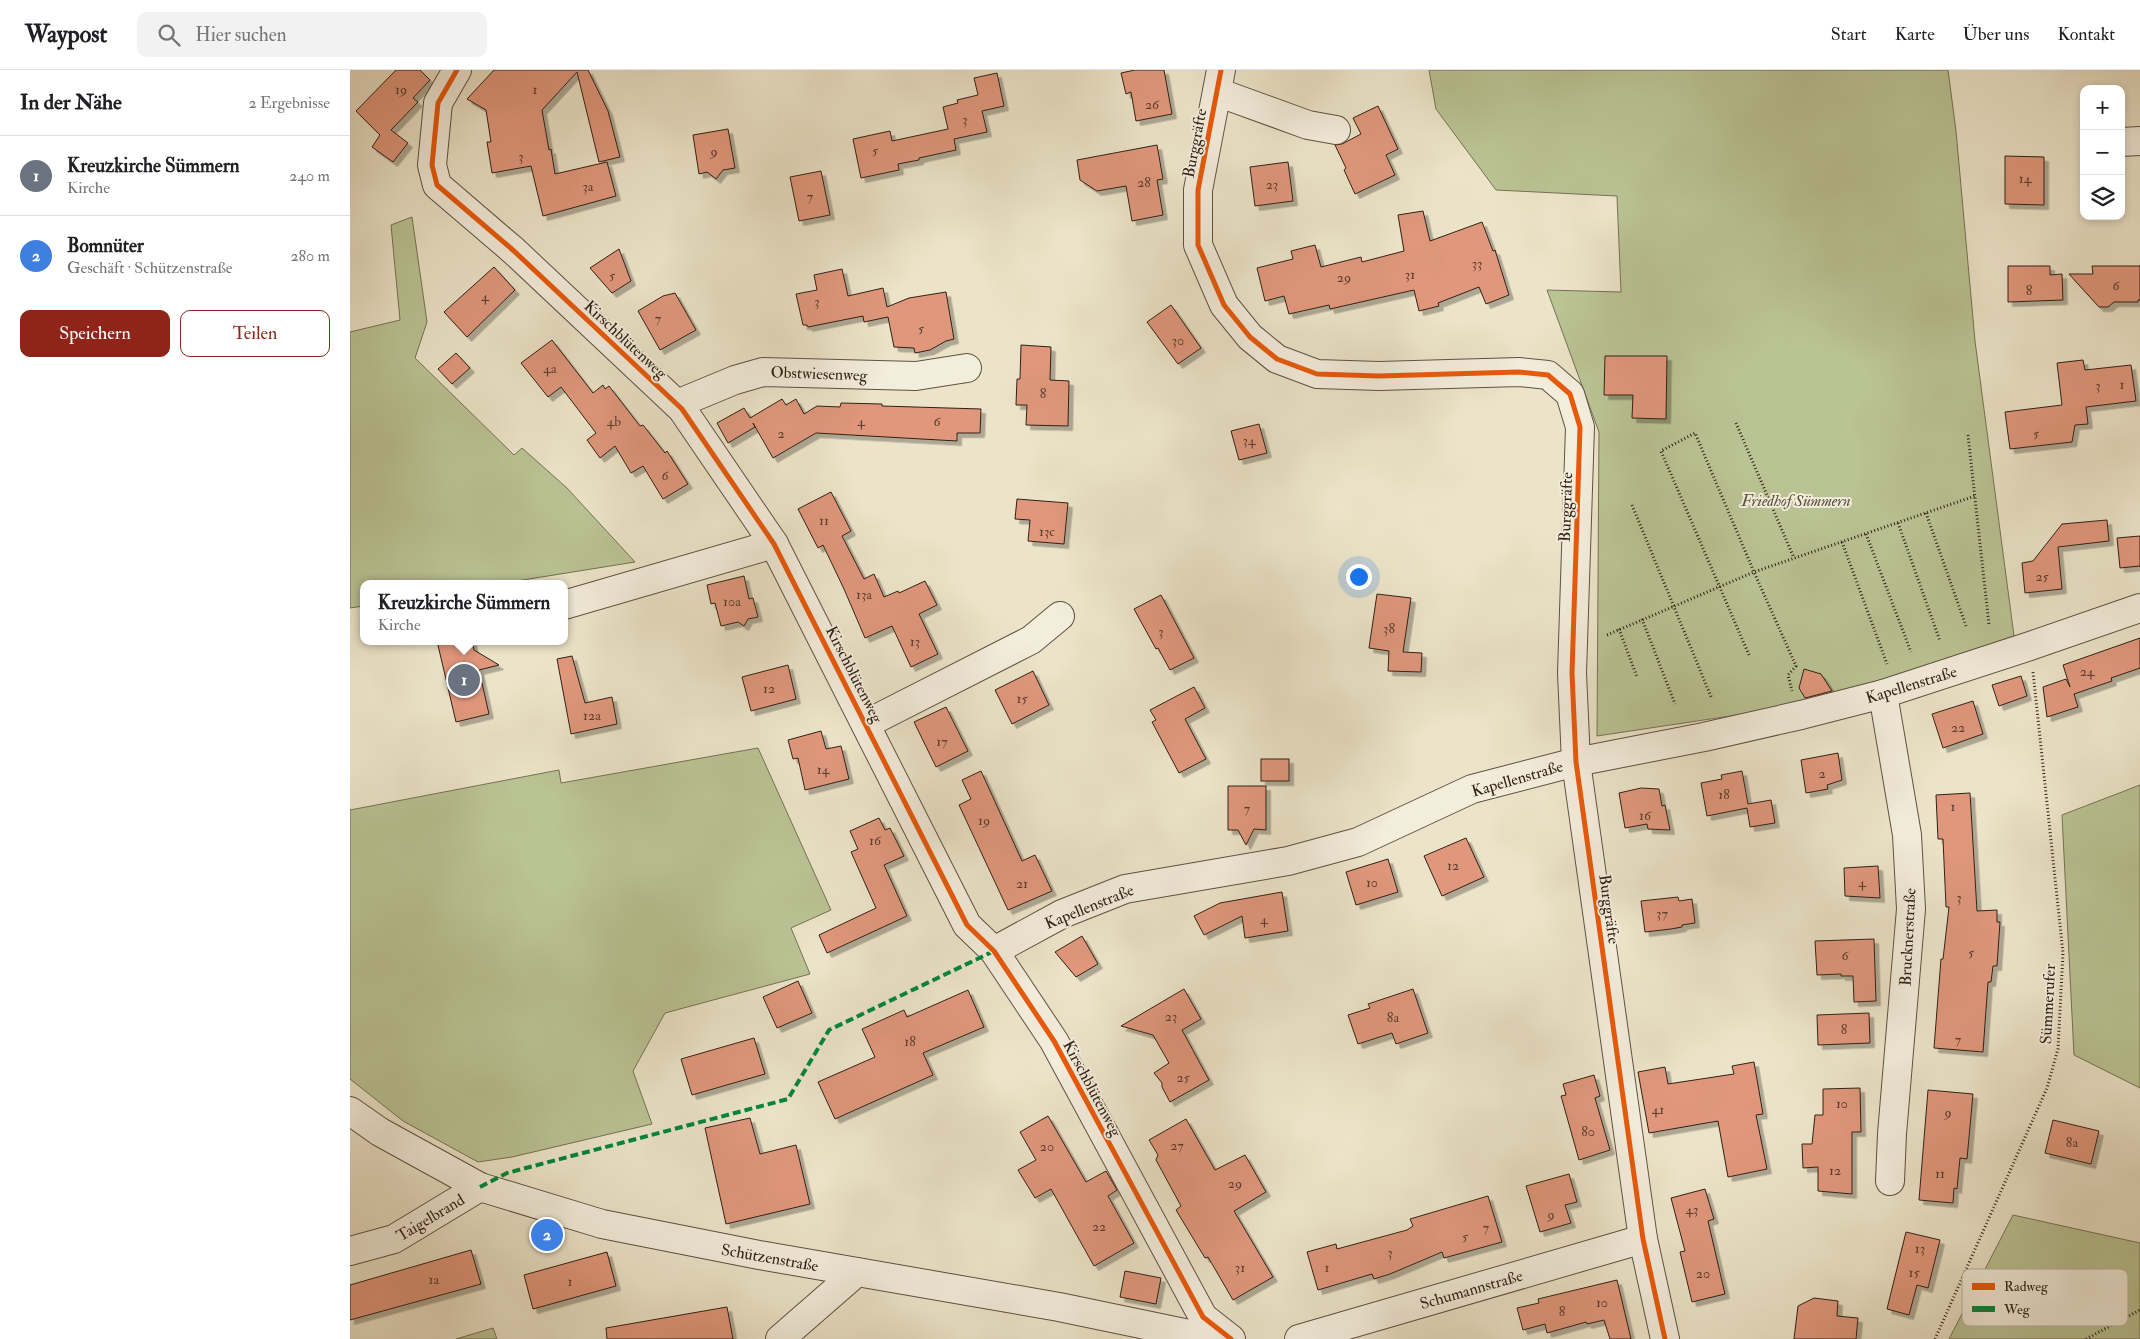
<!DOCTYPE html>
<html lang="de">
<meta charset="utf-8">
<style>
body{margin:0;font-family:"IM FELL Double Pica",serif;background:#f2f2f2;color:#202124}
.controls{position:absolute;right:15px;top:15px;display:grid;overflow:hidden;border-radius:10px;box-shadow:0 2px 8px #0003}
.controls button{width:45px;height:45px;display:grid;place-items:center;padding:0;border:0;border-bottom:1px solid #e0e0e0;background:#fff;color:#202124;font:25px sans-serif}
.you{position:absolute;left:1008px;top:506px;width:18px;height:18px;margin:-12px;border:4px solid #fff;border-radius:50%;background:#1a73e8;box-shadow:0 0 0 8px #1a73e833}
.badge{display:grid;place-items:center;width:32px;height:32px;border-radius:50%;background:#8f2418;color:#fff;font-size:16px;font-weight:700}
.pin{position:absolute;translate:-50% -50%;border:2px solid #fff;box-shadow:0 1px 5px #0006}
.popup{position:absolute;left:10px;top:510px;width:208px;height:65px;box-sizing:border-box;display:grid;place-content:center;border-radius:10px;background:#fff;filter:drop-shadow(0 1px 4px #0005);font-size:16px;white-space:nowrap;color:#757577}
.popup b{font-size:19px;color:#202124}
.popup::after{content:'';position:absolute;left:50%;top:100%;margin-left:-10px;border:10px solid transparent;border-top-color:#fff}
.list{margin:0;padding:0;list-style:none}
h2{display:flex;justify-content:space-between;align-items:center;height:65px;margin:0;padding:0 20px;font-size:21px}
h2 small{font-size:16px;font-weight:400;color:#757577}
.list li{display:grid;grid-template-columns:32px 1fr auto;gap:15px;align-items:center;box-sizing:border-box;height:80px;padding:0 20px;border-top:1px solid #e0e0e0}
.list b{display:block;font-size:19px;white-space:nowrap}
.list p{margin:0;font-size:16px;white-space:nowrap;color:#757577}
.list em{font-size:16px;font-style:normal;color:#757577}
.actions{display:flex;gap:10px;padding:15px 20px}
.actions a{flex:1;padding:11px 0;border:1px solid #8f2418;border-radius:10px;text-align:center;font-size:18px;color:#8f2418}
.actions .main{background:#8f2418;color:#fff}
.icon{flex:none;width:28px;height:28px;fill:none;stroke:currentColor;stroke-width:2;stroke-linecap:round;stroke-linejoin:round}
.map{position:relative;flex:none;width:1790px;height:1269px;overflow:hidden}
header{display:flex;align-items:center;gap:30px;box-sizing:border-box;height:70px;padding:0 25px;background:#fff;border-bottom:1px solid #e0e0e0}
header strong{font-size:24px}
nav{display:flex;gap:28px;margin-inline-start:auto;font-size:18px}
.search{width:350px;height:45px;background:#f2f2f2;display:flex;align-items:center;gap:12px;box-sizing:border-box;padding:0 18px;border-radius:10px;color:#757577;font-size:19px}
main{display:flex}
aside{flex:1;background:#fff}
.map>svg:first-child{display:block}
.green{fill:#bac394;stroke:#757255}
.building{fill:#e0977b;stroke:#302016;filter:url(#shadow)}
.lines{fill:none;stroke-linecap:round;stroke-linejoin:round}
.minor-casing{stroke:#5f5143;stroke-width:30}
.path{stroke:#302016;stroke-width:3;stroke-dasharray:1 2.5;stroke-linecap:butt}
.minor{stroke:#f3eddc;stroke-width:28}
.quiet{stroke:#00873e;stroke-width:4;stroke-dasharray:8 4;stroke-linecap:butt}
.cycleway-casing{stroke:#f3eddc;stroke-width:8}
.cycleway{stroke:#e8590c;stroke-width:5}
.labels{text-anchor:middle;stroke-width:4;stroke-linejoin:round;paint-order:stroke}
.number-label{font-size:14px;fill:#5c3e2f}
.street-label{font-size:16px;fill:#302016;stroke:#f3eddc}
.park-label{font-size:16px;font-style:italic;fill:#59513c;stroke:#f3eddc}
.key{fill:#f3eddc;stroke:#b8b0a1;stroke-width:1}
.key-label{font-size:14px;fill:#302016}
</style>
<header>
<strong>Waypost</strong>
<div class="search"><svg class="icon" aria-label="search" viewBox="0 0 24 24"><circle cx="10" cy="10" r="6"/><path d="M15 15l6 6"/></svg>Hier suchen</div>
<nav><a>Start</a><a>Karte</a><a>Über uns</a><a>Kontakt</a></nav>
</header>
<main>
<aside>
<h2>In der Nähe<small>2 Ergebnisse</small></h2>
<ul class="list">
<li><span class="badge" style="background:#6b7280">1</span><div><b>Kreuzkirche Sümmern</b><p>Kirche</p></div><em>240 m</em></li>
<li><span class="badge" style="background:#3f7fe0">2</span><div><b>Bomnüter</b><p>Geschäft · Schützenstraße</p></div><em>280 m</em></li>
</ul>
<div class="actions"><a class="main">Speichern</a><a>Teilen</a></div>
</aside>
<div class="map">
<svg width="1790" height="1269" viewBox="0 0 1790 1269">
<defs>
<filter id="shadow"><feDropShadow dx="4.5" dy="4.5" stdDeviation="0" flood-color="#0004"/></filter>
</defs>
<rect width="100%" height="100%" fill="#ece4c9"/>
<filter id="stains"><feTurbulence type="fractalNoise" baseFrequency=".004" numOctaves="4"/><feColorMatrix values="0 0 0 0 .2 0 0 0 0 .09 0 0 0 0 .02 0 0 0 .5 -.17"/></filter>
<radialGradient id="worn" r=".72"><stop offset=".6" stop-color="#630" stop-opacity="0"/><stop offset="1" stop-color="#630" stop-opacity=".3"/></radialGradient>
<!-- green -->
<g class="green">
<path d="M1079 0H1598L1606 61 1625 271 1664 566 1517 616 1447 636 1247 666 1249 362 1197 220 1271 222 1267 126 1146 120 1086 39Z"/>
<path d="M62 147 77 252 65 288 164 385 172 378 217 418 285 492 148 514H14V536L0 538V262L50 250 41 155Z"/>
<path d="M408 678 481 840 441 858 460 904 315 943 283 1001 302 1054 162 1087 128 1092 53 1051 0 1009V740L209 700 211 713Z"/>
<path d="M1790 715V1018L1724 985 1712 745Z"/>
<path d="M1663 1145 1790 1173V1269H1599Z"/>
<path d="M143 1258 147 1269H106Z"/>
</g>
<!-- building -->
<g class="building">
<path d="M46 0H70L80 10 63 28 68 32 41 60 58 73 43 92 22 77 30 65 6 41Z"/>
<path d="M144 0H238L258 41 270 87 249 92 227 2 192 40 199 80 201 79 205 104 257 92 266 126 193 146 181 96 142 103 137 72H141L136 40 117 29Z"/>
<path d="M785 0H814L822 44 786 51 781 22 776 24 771 3Z"/>
<path d="M647 3 654 36 632 41 637 62 604 69 606 80 569 88V90L548 94 549 100 511 108 503 69 540 61 542 71 598 59 593 37 608 33 607 30 628 25 624 8Z"/>
<path d="M1028 36 1048 79 1036 85 1045 105 1005 124 994 100 996 98 985 75 992 74 1011 64 1003 48Z"/>
<path d="M378 59 385 98 373 100 366 109 357 102 349 104 343 65Z"/>
<path d="M807 75 813 109 807 110 813 145 782 151 776 116 747 121 730 110 727 90Z"/>
<path d="M1655 86 1694 87V135L1655 134Z"/>
<path d="M938 92 943 131 905 136 900 97Z"/>
<path d="M471 101 480 145 449 151 440 107Z"/>
<path d="M1073 141 1080 171 1132 152 1143 181 1145 180 1159 225 1136 234 1129 217 1088 233 1089 236 1069 241 1064 220 980 239 979 235 939 244 934 226 915 231 907 198 943 189 941 181 965 175 971 197 1011 187 1012 192 1054 181 1048 145Z"/>
<path d="M269 179 281 211 262 223 240 198Z"/>
<path d="M1658 196H1700V205L1712 204 1713 230 1658 232Z"/>
<path d="M1742 196H1790V230H1788V232H1764L1758 237H1749L1719 204H1743Z"/>
<path d="M144 197 165 220 117 267 94 242Z"/>
<path d="M492 199 498 226 533 218 537 237 559 228 596 222 604 269 596 271 580 280 565 283 564 278 544 277 538 247 514 252 513 246 458 257 457 255H453L446 224 467 220 464 205Z"/>
<path d="M325 223 346 260 310 280 288 241 313 226Z"/>
<path d="M821 235 851 278 828 294 797 252Z"/>
<path d="M202 270 243 323 253 315 255 319 259 316 290 356 293 355 315 383 317 381 338 414 313 429 293 396 281 403 265 376 250 388 237 370 246 363 211 317 198 327 171 293Z"/>
<path d="M671 275 701 277 700 310 719 311 718 356 676 355 677 335H666L667 309H670Z"/>
<path d="M106 283 120 298 102 314 88 299Z"/>
<path d="M1255 286H1317L1316 349 1282 348 1283 325H1254Z"/>
<path d="M1733 290 1735 300 1781 295 1786 331 1736 337 1738 354 1725 355 1722 372 1660 379 1655 342 1712 335 1707 293Z"/>
<path d="M432 329 436 335 446 329 454 344 467 336 490 337 491 333 532 334V336L631 339 630 363H607V371L466 363 423 388 403 353 405 357 378 373 367 353 394 338 400 348Z"/>
<path d="M909 354 917 383 889 390 881 361Z"/>
<path d="M481 422 501 461 492 466 514 509 524 504 534 527 548 521 549 523 575 511 587 535 569 544 588 584 561 597 542 556 515 568 494 519 473 475 468 478 448 439Z"/>
<path d="M667 429 718 433 714 474 678 471 680 450 665 449Z"/>
<path d="M1757 450 1759 471 1708 477 1712 519 1675 523 1672 493 1683 491 1712 454Z"/>
<path d="M1790 466V496L1770 498 1767 468Z"/>
<path d="M394 506 399 529 403 528 408 547 398 549 394 556 388 552 371 556 365 533 361 534 357 515Z"/>
<path d="M1027 524 1061 528 1053 582 1072 583 1071 602 1038 601 1039 581 1019 578Z"/>
<path d="M811 525 844 588 820 600 808 578 806 579 784 539Z"/>
<path d="M1790 568V598L1761 608 1762 611 1724 624 1728 637 1697 647 1693 617 1716 609 1720 617 1713 595Z"/>
<path d="M87 571H122L124 580 149 595 129 600 139 644 106 652Z"/>
<path d="M222 586 235 633 262 627 267 654 221 664 207 589Z"/>
<path d="M438 595 446 629 401 641 392 607Z"/>
<path d="M1454 599 1471 604 1482 621 1455 628 1449 618Z"/>
<path d="M683 601 699 635 662 654 645 620Z"/>
<path d="M1671 606 1677 626 1649 636 1642 615Z"/>
<path d="M844 617 855 638 835 649 856 689 829 703 802 652 806 650 800 640Z"/>
<path d="M1623 631 1633 664 1593 678 1582 644Z"/>
<path d="M596 637 618 681 586 697 564 652Z"/>
<path d="M471 661 476 679 491 676 499 709 455 720 448 688 443 689 438 670Z"/>
<path d="M1488 683 1492 710 1477 715 1478 719 1456 723 1451 690Z"/>
<rect x="911" y="689" width="28" height="22"/>
<path d="M631 701 672 791 685 785 702 821 658 840 609 735 621 729 612 710Z"/>
<path d="M1392 701 1398 734 1421 730 1425 753 1400 757 1397 738 1357 746 1351 713 1372 709 1371 705Z"/>
<path d="M878 716H916V760L904 759 896 775 888 760H878Z"/>
<path d="M1291 718 1309 719 1312 736 1315 735 1320 760 1298 759 1297 754 1275 758 1269 723Z"/>
<path d="M1620 723 1627 841 1647 840V852H1650L1647 896H1643L1641 912H1638L1633 982 1584 978 1591 889H1593L1599 837H1596L1593 769H1588L1586 725Z"/>
<path d="M529 748 535 760 540 758 554 786 534 795 557 846 477 883 469 865 526 838 501 782 508 779 500 761Z"/>
<path d="M1116 768 1134 807 1092 826 1074 786Z"/>
<path d="M1038 789 1048 822 1006 835 996 802Z"/>
<path d="M1528 796 1530 828 1495 826 1494 798Z"/>
<path d="M932 822 938 861 895 868 892 846 854 865 844 846 870 833Z"/>
<path d="M1328 827 1329 831 1342 829 1345 853 1332 855V857L1321 859 1295 862 1291 831Z"/>
<path d="M732 866 748 894 726 907 705 882Z"/>
<path d="M1524 869 1526 931 1504 932 1503 906H1491V904L1467 905 1465 871Z"/>
<path d="M448 911 462 943 427 958 413 927Z"/>
<path d="M834 919 851 949 832 960 859 1010 820 1032 812 1017V1013L804 1003 819 993 803 965 771 956Z"/>
<path d="M1063 919 1078 963 1046 974 1042 963 1008 974 998 945 1020 938 1018 934Z"/>
<path d="M618 920 634 957 573 983 583 1005 485 1049 468 1012 525 987 512 959 554 940 557 947Z"/>
<path d="M1519 943 1520 973 1468 975 1467 945Z"/>
<path d="M404 968 415 1004 342 1025 331 989Z"/>
<path d="M1404 992 1413 1044 1406 1045 1417 1099 1378 1107 1368 1051 1299 1063 1288 1002 1315 997 1318 1014 1384 1004 1382 996Z"/>
<path d="M1244 1005 1250 1026 1245 1028 1260 1080 1229 1090 1211 1026 1216 1025 1213 1014Z"/>
<path d="M1510 1018 1511 1062H1502V1124L1468 1121V1097L1453 1098 1452 1074H1462L1465 1045H1473V1019Z"/>
<path d="M1578 1020 1623 1024 1617 1089 1610 1088 1607 1119 1604 1118 1603 1133 1569 1130Z"/>
<path d="M698 1046 736 1112 756 1101 767 1120 758 1126 784 1173 744 1196 701 1119 685 1128 668 1100 686 1090 670 1062Z"/>
<path d="M400 1048 410 1084 446 1075 460 1134 376 1154 355 1058Z"/>
<path d="M836 1049 865 1100 895 1085 916 1122 884 1141 923 1207 883 1230 858 1187 855 1188 826 1140 831 1136 806 1090 808 1085 799 1070Z"/>
<path d="M1703 1050 1749 1061 1741 1094 1695 1083Z"/>
<path d="M1219 1104 1227 1132 1215 1135 1221 1153 1190 1162 1176 1116Z"/>
<path d="M1355 1119 1364 1149 1358 1151 1375 1224 1342 1232 1330 1182 1335 1181 1321 1128Z"/>
<path d="M1138 1126 1152 1172 1094 1188 1092 1182 1040 1204 1024 1209 1022 1204 968 1220 957 1182 986 1174 987 1179 1057 1160 1063 1156 1060 1149Z"/>
<path d="M1556 1162 1590 1170 1578 1218 1567 1215 1559 1245 1537 1239Z"/>
<path d="M121 1180 131 1214 0 1250V1215Z"/>
<path d="M257 1182 266 1216 183 1239 174 1205Z"/>
<path d="M775 1201 811 1208 806 1234 770 1227Z"/>
<path d="M1267 1210 1281 1269H1260L1254 1250 1237 1254 1236 1252 1197 1263 1195 1254 1173 1260 1167 1238 1189 1233 1188 1229Z"/>
<path d="M1464 1228 1488 1231 1487 1246 1508 1248 1506 1269H1444L1448 1236Z"/>
<path d="M377 1237 383 1269H257L256 1258Z"/>
</g>
<g class="lines">
<!-- minor casing -->
<g class="minor-casing">
<g id="minor">
<path d="M107 0 88 33 82 95 87 115 164 181 332 339 424 474 617 855 644 881 704 971 853 1247 881 1269"/>
<path d="M871 0 848 120V175L874 235 900 267 927 289 967 304 1029 306 1169 302 1198 305 1220 324 1230 357 1222 603 1226 692 1293 1169 1315 1269"/>
<path d="M867 22 958 55 986 60"/>
<path d="M1771 72 1790 71"/>
<path d="M327 334 385 310 413 302 566 306 617 298"/>
<path d="M214 535 424 474"/>
<path d="M1533 624 1557 765 1561 839 1542 1064 1540 1111"/>
<path d="M516 654 681 570 710 546"/>
<path d="M644 881 712 844 775 819 938 791 1008 772 1122 719 1226 692 1354 667 1451 645 1533 624 1680 576 1790 538"/>
<path d="M0 1041 30 1062 130 1117 252 1154 409 1185 709 1237 863 1269"/>
<path d="M0 1181 44 1169 130 1117"/>
<path d="M430 1269 507 1202"/>
<path d="M949 1269 1293 1169"/>
</g>
</g>
<!-- path -->
<g class="path">
<path d="M1386 353 1444 488"/>
<path d="M1618 365 1639 555"/>
<path d="M1282 435 1362 629"/>
<path d="M1576 443 1616 556"/>
<path d="M1548 453 1590 571"/>
<path d="M1516 464 1561 582"/>
<path d="M1492 472 1537 594"/>
<path d="M1292 549 1325 634"/>
<path d="M1269 559 1287 607"/>
<path d="M1257 565 1404 502 1625 426"/>
<path d="M1399 585 1311 381 1345 363 1404 502 1446 596 1438 605 1442 621"/>
<path d="M1585 1269 1697 1018 1708 979 1713 883 1683 602"/>
<path d="M1736 1269 1790 1240"/>
</g>
<!-- minor -->
<use href="#minor" class="minor"/>
<!-- quiet -->
<path class="quiet" d="M130 1117 157 1103 438 1029 479 960 644 881"/>
<!-- cycleway casing -->
<g class="cycleway-casing">
<g id="cycleway">
<path d="M107 0 88 33 82 95 87 115 164 181 332 339 424 474 617 855 644 881 704 971 853 1247 881 1269"/>
<path d="M871 0 848 120V175L874 235 900 267 927 289 967 304 1029 306 1169 302 1198 305 1220 324 1230 357 1222 603 1226 692 1293 1169 1315 1269"/>
</g>
</g>
<!-- cycleway -->
<use href="#cycleway" class="cycleway"/>
</g>
<g class="labels">
<!-- number labels -->
<g class="number-label">
<text x="51" y="24">19</text>
<text x="185" y="24">1</text>
<text x="802" y="39">26</text>
<text x="615" y="54">3</text>
<text x="525" y="85">5</text>
<text x="364" y="86">9</text>
<text x="171" y="91">3</text>
<text x="1675" y="113">14</text>
<text x="794" y="117">28</text>
<text x="922" y="119">23</text>
<text x="238" y="121">3a</text>
<text x="460" y="131">7</text>
<text x="1127" y="198">33</text>
<text x="1060" y="209">31</text>
<text x="262" y="210">5</text>
<text x="994" y="212">29</text>
<text x="1766" y="220">6</text>
<text x="1679" y="225">8</text>
<text x="135" y="231">4</text>
<text x="467" y="236">3</text>
<text x="308" y="253">7</text>
<text x="571" y="263">5</text>
<text x="828" y="275">30</text>
<text x="200" y="303">4a</text>
<text x="1772" y="319">1</text>
<text x="1748" y="320">3</text>
<text x="693" y="328">8</text>
<text x="264" y="356">4b</text>
<text x="511" y="356">4</text>
<text x="587" y="356">6</text>
<text x="431" y="368">2</text>
<text x="1686" y="368">5</text>
<text x="899" y="375">34</text>
<text x="315" y="410">6</text>
<text x="474" y="455">11</text>
<text x="697" y="466">13c</text>
<text x="1692" y="511">25</text>
<text x="514" y="529">13a</text>
<text x="382" y="536">10a</text>
<text x="1039" y="563">38</text>
<text x="811" y="566">3</text>
<text x="565" y="576">13</text>
<text x="1737" y="606">24</text>
<text x="419" y="623">12</text>
<text x="672" y="633">15</text>
<text x="242" y="650">12a</text>
<text x="1608" y="662">22</text>
<text x="592" y="676">17</text>
<text x="473" y="704">14</text>
<text x="1472" y="708">2</text>
<text x="1374" y="729">18</text>
<text x="1603" y="741">1</text>
<text x="897" y="743">7</text>
<text x="1295" y="750">16</text>
<text x="634" y="755">19</text>
<text x="525" y="775">16</text>
<text x="1103" y="800">12</text>
<text x="1022" y="817">10</text>
<text x="1512" y="817">4</text>
<text x="672" y="818">21</text>
<text x="1609" y="832">3</text>
<text x="1312" y="848">37</text>
<text x="914" y="854">4</text>
<text x="1621" y="887">5</text>
<text x="1495" y="890">6</text>
<text x="821" y="951">23</text>
<text x="1043" y="952">8a</text>
<text x="1494" y="964">8</text>
<text x="1608" y="974">7</text>
<text x="560" y="976">18</text>
<text x="833" y="1012">25</text>
<text x="1492" y="1038">10</text>
<text x="1308" y="1044">41</text>
<text x="1598" y="1047">9</text>
<text x="1238" y="1066">80</text>
<text x="1722" y="1077">8a</text>
<text x="827" y="1080">27</text>
<text x="697" y="1081">20</text>
<text x="1485" y="1105">12</text>
<text x="1590" y="1108">11</text>
<text x="885" y="1118">29</text>
<text x="1342" y="1144">43</text>
<text x="1201" y="1149">9</text>
<text x="749" y="1161">22</text>
<text x="1136" y="1162">7</text>
<text x="1115" y="1171">5</text>
<text x="1570" y="1183">13</text>
<text x="1040" y="1187">3</text>
<text x="890" y="1202">31</text>
<text x="977" y="1202">1</text>
<text x="1564" y="1207">15</text>
<text x="1353" y="1208">20</text>
<text x="84" y="1214">1a</text>
<text x="220" y="1216">1</text>
<text x="1252" y="1237">10</text>
<text x="1212" y="1246">8</text>
</g>
<!-- street labels -->
<g class="street-label">
<text transform="translate(844 73) rotate(-79)" y="6">Burggräfte</text>
<text transform="translate(276 269) rotate(43)" y="6">Kirschblütenweg</text>
<text transform="translate(469 303) rotate(2)" y="6">Obstwiesenweg</text>
<text transform="translate(1215 437) rotate(-88)" y="6">Burggräfte</text>
<text transform="translate(505 604) rotate(63)" y="6">Kirschblütenweg</text>
<text transform="translate(1561 614) rotate(-17)" y="6">Kapellenstraße</text>
<text transform="translate(1167 708) rotate(-16)" y="6">Kapellenstraße</text>
<text transform="translate(739 836) rotate(-22)" y="6">Kapellenstraße</text>
<text transform="translate(1260 839) rotate(82)" y="6">Burggräfte</text>
<text transform="translate(1557 867) rotate(-87)" y="6">Brucknerstraße</text>
<text transform="translate(1697 934) rotate(-87)" y="6">Sümmerufer</text>
<text transform="translate(743 1018) rotate(62)" y="6">Kirschblütenweg</text>
<text transform="translate(80 1147) rotate(-31)" y="6">Taigelbrand</text>
<text transform="translate(420 1187) rotate(10)" y="6">Schützenstraße</text>
<text transform="translate(1121 1219) rotate(-16)" y="6">Schumannstraße</text>
</g>
<!-- park labels -->
<g class="park-label">
<text x="1446" y="436">Friedhof Sümmern</text>
</g>
</g>
<!-- legend -->
<rect x="1612" y="1199" width="166" height="57" rx="8" class="key"/>
<rect x="1622" y="1213" width="23" height="7" fill="#e8590c"/>
<rect x="1622" y="1236" width="23" height="6" fill="#00873e"/>
<g class="key-label">
<text x="1654" y="1221">Radweg</text>
<text x="1654" y="1244">Weg</text>
</g>
<rect width="100%" height="100%" filter="url(#stains)"/>
<rect width="100%" height="100%" fill="url(#worn)"/>
</svg>
<div class="controls">
<button>+</button>
<button>−</button>
<button><svg class="icon" aria-label="layers" viewBox="0 0 24 24"><path d="M12 4l9 5-9 5-9-5zM3 14l9 5 9-5"/></svg></button>
</div>
<div class="you"></div>
<div class="pin badge" style="left:114px;top:610px;background:#6b7280">1</div>
<div class="popup"><b>Kreuzkirche Sümmern</b>Kirche</div>
<div class="pin badge" style="left:197px;top:1165px;background:#3f7fe0">2</div>
</div>
</main>
